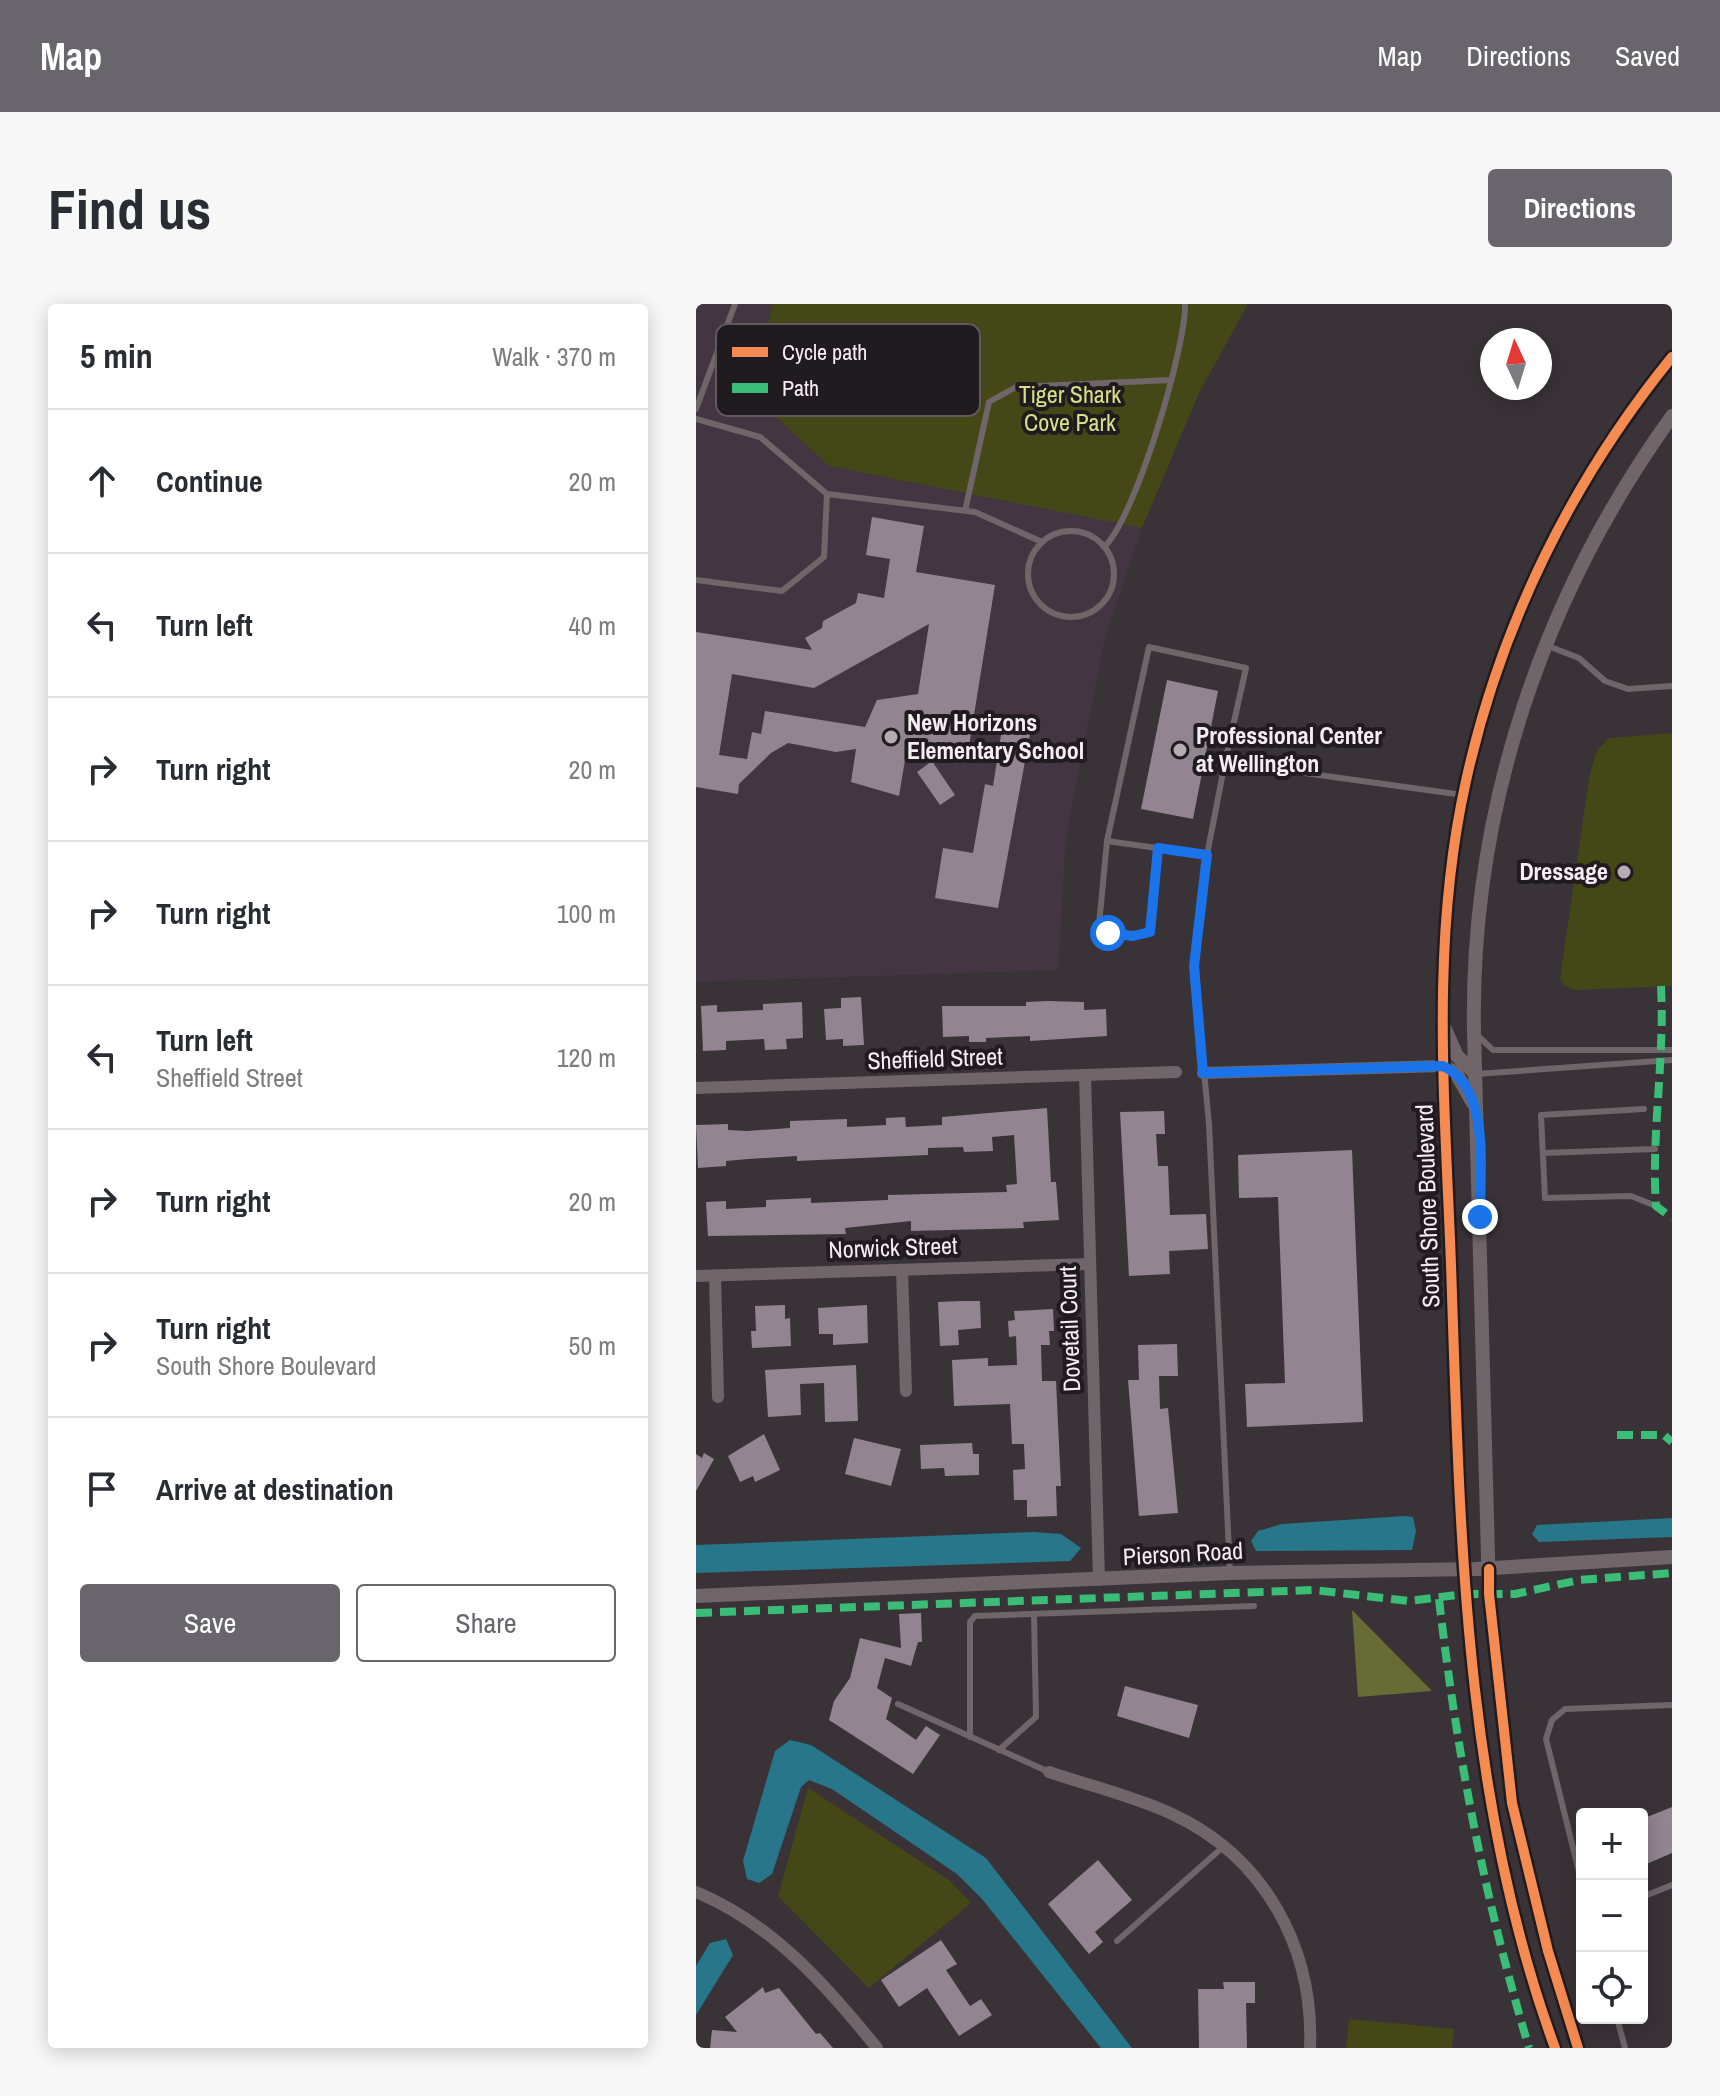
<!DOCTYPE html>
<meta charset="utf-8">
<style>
body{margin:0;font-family:"Archivo Narrow",sans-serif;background:#f7f7f7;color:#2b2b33}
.controls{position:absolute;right:24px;bottom:24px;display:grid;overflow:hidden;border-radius:8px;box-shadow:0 4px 20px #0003}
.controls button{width:72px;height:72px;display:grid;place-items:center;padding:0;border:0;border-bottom:2px solid #e1e1e2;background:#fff;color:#2b2b33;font:40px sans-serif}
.compass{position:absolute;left:784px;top:24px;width:72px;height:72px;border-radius:50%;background:#fff;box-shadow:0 4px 20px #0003;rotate:356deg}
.stop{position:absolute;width:24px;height:24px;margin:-18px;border:6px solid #1a73e8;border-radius:50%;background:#fff}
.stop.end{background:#1a73e8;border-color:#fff;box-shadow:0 2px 8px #0008}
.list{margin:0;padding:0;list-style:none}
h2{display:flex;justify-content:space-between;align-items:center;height:104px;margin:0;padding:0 32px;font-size:34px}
h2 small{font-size:26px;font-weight:400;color:#7c7c81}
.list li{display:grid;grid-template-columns:52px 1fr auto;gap:24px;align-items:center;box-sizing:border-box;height:144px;padding:0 32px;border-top:2px solid #e1e1e2}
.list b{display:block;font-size:30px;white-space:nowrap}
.list p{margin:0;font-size:26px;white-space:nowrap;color:#7c7c81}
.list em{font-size:26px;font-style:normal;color:#7c7c81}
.actions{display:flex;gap:16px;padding:24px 32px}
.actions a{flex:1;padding:18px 0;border:2px solid #68656c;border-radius:8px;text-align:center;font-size:28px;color:#68656c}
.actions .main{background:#68656c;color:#fff}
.icon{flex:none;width:44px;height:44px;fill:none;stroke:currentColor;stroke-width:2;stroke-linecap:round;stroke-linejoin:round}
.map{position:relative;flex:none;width:976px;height:1744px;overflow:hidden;border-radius:8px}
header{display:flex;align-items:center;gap:48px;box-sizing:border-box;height:112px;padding:0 40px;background:#68656c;color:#fff}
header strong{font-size:38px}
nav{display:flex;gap:44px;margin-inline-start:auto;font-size:28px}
.intro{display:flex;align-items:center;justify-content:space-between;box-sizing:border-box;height:192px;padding:0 48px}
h1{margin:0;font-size:56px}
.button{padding:20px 36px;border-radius:8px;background:#68656c;color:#fff;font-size:28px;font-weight:700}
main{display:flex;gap:48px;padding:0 48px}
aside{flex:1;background:#fff;border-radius:8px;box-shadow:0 4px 20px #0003}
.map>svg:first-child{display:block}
.built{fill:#433642}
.green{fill:#444716}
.forest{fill:#676b35}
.water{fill:#28768a}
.building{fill:#928490;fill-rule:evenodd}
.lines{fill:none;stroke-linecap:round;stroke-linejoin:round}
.service{stroke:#706569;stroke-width:6}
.minor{stroke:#706569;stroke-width:12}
.tertiary{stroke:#706569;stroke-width:14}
.quiet{stroke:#3abd76;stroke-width:8;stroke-dasharray:16 8;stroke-linecap:butt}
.cycleway-casing{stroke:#201b1f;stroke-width:15}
.cycleway{stroke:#f68b52;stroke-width:10}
.route{stroke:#1a73e8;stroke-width:10}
.poi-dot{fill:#b3acb2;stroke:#201b1f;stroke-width:3}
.labels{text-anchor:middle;stroke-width:8;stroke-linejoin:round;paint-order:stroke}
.park-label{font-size:24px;fill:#d6e084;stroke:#201b1f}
.poi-label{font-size:24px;font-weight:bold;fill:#f4edf3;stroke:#201b1f;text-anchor:start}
.street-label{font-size:24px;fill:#f4edf3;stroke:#201b1f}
.key{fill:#201b1f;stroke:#605a5f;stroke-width:2}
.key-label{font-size:22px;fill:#f4edf3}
</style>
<header>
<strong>Map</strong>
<nav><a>Map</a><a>Directions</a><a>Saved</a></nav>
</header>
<div class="intro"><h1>Find us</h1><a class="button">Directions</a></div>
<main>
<aside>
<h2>5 min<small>Walk · 370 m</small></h2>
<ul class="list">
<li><svg class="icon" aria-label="ahead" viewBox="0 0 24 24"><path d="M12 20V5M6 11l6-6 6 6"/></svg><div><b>Continue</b></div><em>20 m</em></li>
<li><svg class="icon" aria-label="left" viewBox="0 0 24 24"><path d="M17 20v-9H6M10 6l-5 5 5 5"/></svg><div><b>Turn left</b></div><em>40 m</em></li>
<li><svg class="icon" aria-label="right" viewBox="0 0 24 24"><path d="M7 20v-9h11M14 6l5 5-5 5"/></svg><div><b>Turn right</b></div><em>20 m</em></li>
<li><svg class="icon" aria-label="right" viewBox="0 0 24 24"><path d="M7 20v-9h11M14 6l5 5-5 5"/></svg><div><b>Turn right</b></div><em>100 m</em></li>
<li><svg class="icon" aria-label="left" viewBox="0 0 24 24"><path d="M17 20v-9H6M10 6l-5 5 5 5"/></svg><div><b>Turn left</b><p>Sheffield Street</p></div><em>120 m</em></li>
<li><svg class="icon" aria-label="right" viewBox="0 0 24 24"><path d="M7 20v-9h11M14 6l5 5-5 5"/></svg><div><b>Turn right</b></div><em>20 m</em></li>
<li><svg class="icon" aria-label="right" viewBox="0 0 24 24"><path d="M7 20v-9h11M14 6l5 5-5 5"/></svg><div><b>Turn right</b><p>South Shore Boulevard</p></div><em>50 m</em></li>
<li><svg class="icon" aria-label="arrive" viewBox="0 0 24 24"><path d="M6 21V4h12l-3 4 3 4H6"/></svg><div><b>Arrive at destination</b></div></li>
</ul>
<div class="actions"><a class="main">Save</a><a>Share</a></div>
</aside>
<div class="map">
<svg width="976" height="1744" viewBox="0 0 976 1744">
<rect width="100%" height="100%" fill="#393338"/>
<!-- built -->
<path class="built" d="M0 0H76L58 93 133 162 446 224 409 334 370 532 362 666 0 678Z"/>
<!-- green -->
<g class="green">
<path d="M76 0H552L503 89 446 224 133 162 58 93Z"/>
<path d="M976 429V682L879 686 869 682 864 674 893 475 900 448 913 434Z"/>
<path d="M112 1484 253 1576 275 1599 173 1684 82 1592Z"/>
<path d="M653 1715 758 1725 756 1744H650Z"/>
</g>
<!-- forest -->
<path class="forest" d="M656 1306 736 1387 662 1393Z"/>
<!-- water -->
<g class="water">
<path d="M709 1212 717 1213 720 1227 716 1246 560 1247 555 1237 562 1227 586 1220Z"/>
<path d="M976 1214V1233L843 1238 836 1230 841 1221Z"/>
<path d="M338 1228 365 1230 385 1244 374 1257 0 1269V1241Z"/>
<path d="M94 1436 115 1441 290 1554 436 1744H405L286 1595 261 1570 136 1485 113 1476 105 1483 76 1570 63 1579 51 1575 47 1557 79 1447Z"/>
<path d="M30 1635 37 1651 0 1711V1662L14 1639Z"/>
</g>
<!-- building -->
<g class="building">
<path d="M176 213 228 222 220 268 299 281 272 448 212 438 203 492 155 478 160 445 140 448 92 439 75 449 43 480 42 490 0 483V328L116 346 109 334 126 324 127 317 160 299 162 289 188 294 194 255 170 251ZM233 320 222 390 181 396 169 423 69 407 65 430 56 428 51 455 23 451 36 370 118 384Z"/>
<path d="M471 376 522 387 497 515 445 505Z"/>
<path d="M306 425 334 430 302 604 239 594 247 544 277 549 289 480 297 482Z"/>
<path d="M236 457 259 491 244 501 221 468Z"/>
<path d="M165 693 168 741 147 742V735L130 736 128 705 145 704V694Z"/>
<path d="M352 697 388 698V706L410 705 411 732 334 737V732L290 734V738H273V732L247 733 246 702H330V698Z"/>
<path d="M106 698 107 734 90 735 91 745 69 746 68 735 30 737V746L7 747 5 702 21 701V708L67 706V700Z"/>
<path d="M351 804 355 878H360L363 916 327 918 328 924 215 927V917L149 924 150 930 12 932 10 898 30 897V905L70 903V896L115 894V899L192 896V891L311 888 310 881 321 880 318 831 296 833 297 847 268 848 267 843 232 844V851L101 857V852L52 855 30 857V862L2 864 0 821 32 820V826L51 827 94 824V817L151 815V823L190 821V814L209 813 210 823 246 821V813Z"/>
<path d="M468 807 469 830H460L462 862H472L474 911 510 910 512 945 473 947 474 970 433 972 424 808Z"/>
<path d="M656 846 667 1118 551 1123 549 1080 589 1079 582 893 543 894 542 851Z"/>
<path d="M265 997H284L285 1024 262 1026 263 1041 244 1042 242 998Z"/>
<path d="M89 1001V1015L94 1014 95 1042 56 1044 55 1027H60L59 1002Z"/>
<path d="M171 1001 172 1039 137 1041V1030H123L122 1004Z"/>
<path d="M357 1005 358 1027H353L354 1041H345L346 1077H360L365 1182H360L361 1212 331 1213V1196H318L317 1166 329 1165 328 1140H316L314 1100 258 1102 256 1056 292 1054V1062L321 1061 320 1032 313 1033 312 1017 319 1016 318 1007Z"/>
<path d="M481 1040 482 1072H463L464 1105 472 1104 482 1209 443 1212 432 1076H443L442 1041Z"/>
<path d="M160 1061 162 1117 129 1118 128 1079 104 1080 105 1111 72 1113 69 1066Z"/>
<path d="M68 1130 84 1166 59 1178 57 1172 44 1178 32 1152Z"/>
<path d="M158 1134 205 1145 195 1182 149 1170Z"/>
<path d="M276 1139 277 1150H283V1171L249 1172 248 1164 225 1165 224 1141Z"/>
<path d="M8 1149 18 1155 0 1187V1150L6 1154Z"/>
<path d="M225 1309 226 1338H222L215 1362 189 1354 181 1384 196 1394 190 1415 220 1436 230 1422 244 1431 217 1470 133 1416 138 1397 154 1374 164 1334 205 1344 203 1310Z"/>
<path d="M429 1382 502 1401 493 1434 421 1412Z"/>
<path d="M976 1503V1549L946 1562V1515Z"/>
<path d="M402 1556 436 1596 399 1628 407 1638 393 1650 352 1600Z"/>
<path d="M245 1636 261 1660 250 1666 274 1702 285 1695 296 1711 263 1732 231 1684 203 1703 185 1676Z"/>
<path d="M527 1678H559V1699H550L551 1744H503L502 1685H528Z"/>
<path d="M67 1683 69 1689 83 1684 120 1730 124 1729 137 1744H14L16 1726 41 1728 29 1713Z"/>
</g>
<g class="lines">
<!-- service -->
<g class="service">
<path d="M0 105 39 0"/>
<path d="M0 115 64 133 131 190 279 208 346 238"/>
<path d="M269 207 293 98 320 83 475 76"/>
<circle cx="375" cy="270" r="43"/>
<path d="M408 243C439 215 490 44 489 0"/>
<path d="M0 276 86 287 128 253 131 190"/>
<path d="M852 342 883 354 909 377 932 385 976 382"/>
<path d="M529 458 511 551 411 537 453 343 550 364 529 458 767 491"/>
<path d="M411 537 403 621C418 634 436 633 454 628L462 544"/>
<path d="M511 551 498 662 513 820 534 1269"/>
<path d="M781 731 797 746H976"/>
<path d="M780 770 976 756"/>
<path d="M948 805 845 811 849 894 935 892 960 902"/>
<path d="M847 849 959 845"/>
<path d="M202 1400 353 1468"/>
<path d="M274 1433V1318L279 1312 558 1302"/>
<path d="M303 1446 340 1413 338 1310"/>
<path d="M886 1580 850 1435 856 1416 869 1405 976 1401"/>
<path d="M946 1593 976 1581"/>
<path d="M421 1637 528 1542"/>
<path d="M921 1714 929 1744"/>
</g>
<!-- minor -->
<g class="minor">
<path d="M507 769 747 762"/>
<path d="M389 772 403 1276"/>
<path d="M0 784 480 768"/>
<path d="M206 966 210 1087"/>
<path d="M0 972 394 960"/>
<path d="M19 972 22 1093"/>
<path d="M353 1468C394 1482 437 1492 476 1510 569 1553 618 1644 614 1744"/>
<path d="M0 1588C77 1620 130 1681 181 1744"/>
</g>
<!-- tertiary -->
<g class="tertiary">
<path d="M749 725 761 752 780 770"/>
<path d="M747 762 760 769 777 799"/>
<path d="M0 1292 534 1269 781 1265 976 1253"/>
<path d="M859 1744C767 1494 764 1223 755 961 749 798 734 637 770 477 804 322 876 176 976 53"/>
<path d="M882 1744 852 1647 816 1499 793 1290 778 728C774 506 847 291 976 112"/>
</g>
<!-- quiet -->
<g class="quiet">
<path d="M965 682C969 756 955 829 960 902L976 914"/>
<path d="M921 1131H968L976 1138"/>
<path d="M743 1295C761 1451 788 1593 833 1744"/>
<path d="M0 1309 618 1286 713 1297 768 1290H819L883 1276 976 1269"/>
</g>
<!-- cycleway casing -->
<g class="cycleway-casing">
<g id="cycleway">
<path d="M793 1265V1290L816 1499 852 1647 882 1744"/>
<path d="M859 1744C767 1494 764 1223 755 961 749 798 734 637 770 477 804 322 876 176 976 53"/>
</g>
</g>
<!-- cycleway -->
<use href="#cycleway" class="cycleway"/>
</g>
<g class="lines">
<!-- route -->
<path class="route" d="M412 629 437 632 454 628 462 544 511 551 498 662 507 769 747 762C796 785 783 867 784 913"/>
</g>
<!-- markers -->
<g class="poi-dot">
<circle cx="195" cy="433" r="8"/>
<circle cx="484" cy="446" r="8"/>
<circle cx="928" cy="568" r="8"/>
</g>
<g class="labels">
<!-- park labels -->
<g class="park-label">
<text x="374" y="99">Tiger Shark<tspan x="374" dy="28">Cove Park</tspan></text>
</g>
<!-- poi labels -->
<g class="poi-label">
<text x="211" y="427">New Horizons<tspan x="211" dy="28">Elementary School</tspan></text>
<text x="500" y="440">Professional Center<tspan x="500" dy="28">at Wellington</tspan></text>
<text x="912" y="576" text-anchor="end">Dressage</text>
</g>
<!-- street labels -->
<g class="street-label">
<text transform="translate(239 755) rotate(-2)" y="8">Sheffield Street</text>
<text transform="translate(732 902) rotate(-92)" y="8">South Shore Boulevard</text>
<text transform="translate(197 944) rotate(-2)" y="8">Norwick Street</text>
<text transform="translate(374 1025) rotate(-92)" y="8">Dovetail Court</text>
<text transform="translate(487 1250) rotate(-3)" y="8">Pierson Road</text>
</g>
</g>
<!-- legend -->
<rect x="20" y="20" width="264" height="92" rx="12" class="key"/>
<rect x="36" y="43" width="36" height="10" fill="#f68b52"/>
<rect x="36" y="79" width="36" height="10" fill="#3abd76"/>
<g class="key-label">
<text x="86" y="56">Cycle path</text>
<text x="86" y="92">Path</text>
</g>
</svg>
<div class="controls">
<button>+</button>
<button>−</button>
<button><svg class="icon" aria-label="locate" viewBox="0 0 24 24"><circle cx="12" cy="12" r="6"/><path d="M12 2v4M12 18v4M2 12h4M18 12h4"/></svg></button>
</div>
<svg class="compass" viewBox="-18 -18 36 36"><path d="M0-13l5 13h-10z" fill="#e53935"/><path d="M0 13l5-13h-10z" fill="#7c7c81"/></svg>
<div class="stop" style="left:412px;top:629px"></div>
<div class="stop end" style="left:784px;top:913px"></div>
</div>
</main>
